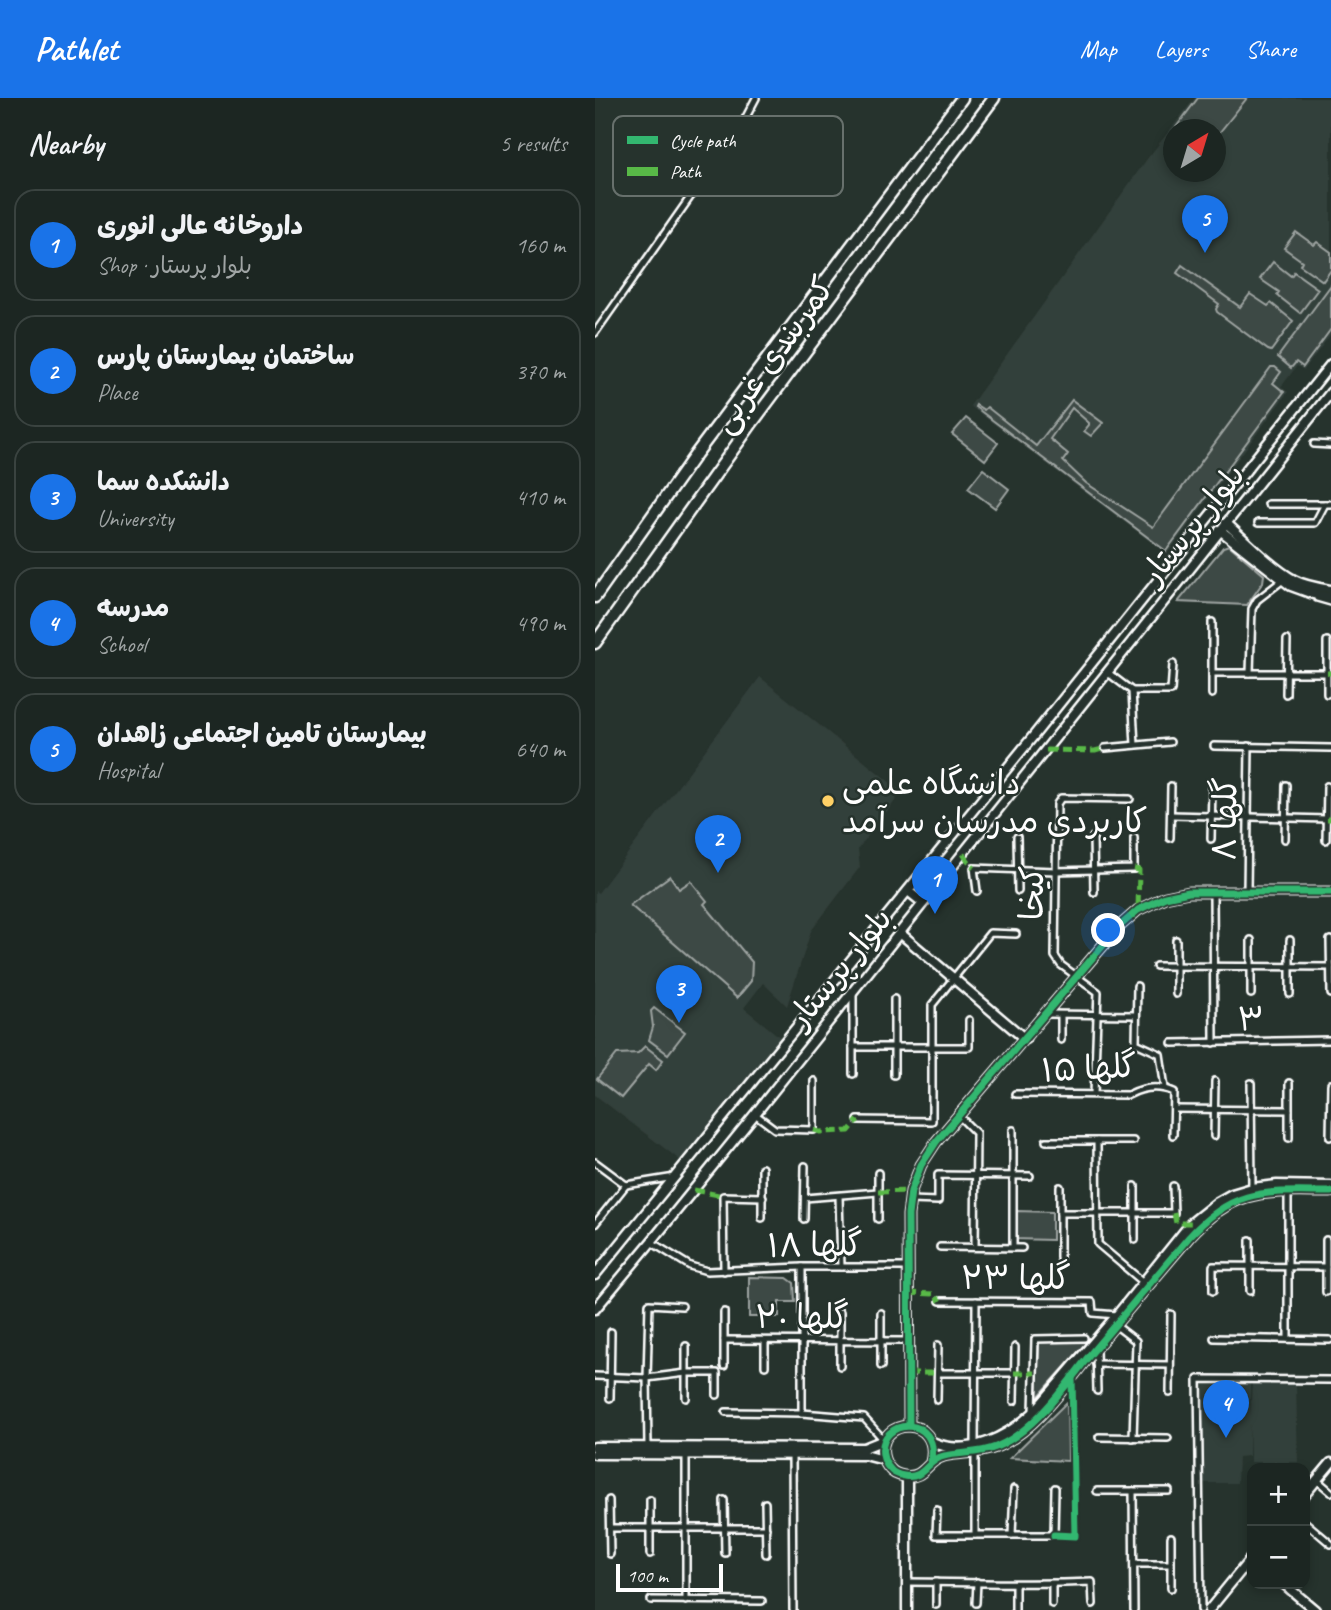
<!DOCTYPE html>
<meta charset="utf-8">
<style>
body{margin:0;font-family:Caveat,"Playpen Sans Arabic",sans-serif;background:#29322f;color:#f1f3f6}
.controls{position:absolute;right:21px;bottom:21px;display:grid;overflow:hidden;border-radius:14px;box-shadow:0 4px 10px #0003}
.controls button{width:63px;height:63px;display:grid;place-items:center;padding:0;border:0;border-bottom:2px solid #3a4340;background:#1c2622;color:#f1f3f6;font:35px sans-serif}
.compass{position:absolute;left:568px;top:21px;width:63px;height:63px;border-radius:50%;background:#1c2622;box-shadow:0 4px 10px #0003;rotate:38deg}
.scale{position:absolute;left:21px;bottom:18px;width:107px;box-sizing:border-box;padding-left:7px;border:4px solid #fff;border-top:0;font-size:19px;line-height:24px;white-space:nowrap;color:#fff;-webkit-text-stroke:5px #26332d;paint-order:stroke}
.you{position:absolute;left:514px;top:833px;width:24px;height:24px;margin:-18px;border:5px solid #fff;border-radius:50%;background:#1a73e8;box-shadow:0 0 0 10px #1a73e833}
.badge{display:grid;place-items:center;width:46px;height:46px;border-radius:50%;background:#1a73e8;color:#fff;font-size:23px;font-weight:700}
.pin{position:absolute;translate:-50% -58px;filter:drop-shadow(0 2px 4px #0008)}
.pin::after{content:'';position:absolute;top:37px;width:24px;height:21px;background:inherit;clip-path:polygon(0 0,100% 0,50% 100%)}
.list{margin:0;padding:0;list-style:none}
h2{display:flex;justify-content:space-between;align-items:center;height:91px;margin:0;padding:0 28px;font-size:30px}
h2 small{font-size:23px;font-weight:400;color:#a0a5a5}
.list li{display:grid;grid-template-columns:46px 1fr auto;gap:21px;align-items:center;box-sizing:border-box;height:112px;margin:0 14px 14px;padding:0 14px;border:2px solid #3a4340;border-radius:21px}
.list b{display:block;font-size:26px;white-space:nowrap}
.list p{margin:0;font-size:23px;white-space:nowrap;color:#a0a5a5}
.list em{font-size:23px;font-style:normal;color:#a0a5a5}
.map{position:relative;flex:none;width:736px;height:1512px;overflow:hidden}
header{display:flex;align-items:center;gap:42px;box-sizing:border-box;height:98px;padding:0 35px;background:#1a73e8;color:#fff}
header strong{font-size:33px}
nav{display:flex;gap:38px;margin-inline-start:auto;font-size:24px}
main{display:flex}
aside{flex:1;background:#1c2622}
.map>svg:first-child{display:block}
.built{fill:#333f3a;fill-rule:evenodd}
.green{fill:#3e4944;stroke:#9ea4a2;stroke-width:2}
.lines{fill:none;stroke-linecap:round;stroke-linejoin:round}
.street-casing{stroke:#fff;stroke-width:10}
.secondary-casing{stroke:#fff;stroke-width:13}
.highway-casing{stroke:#fff;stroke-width:15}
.street{stroke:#26332d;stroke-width:5}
.secondary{stroke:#26332d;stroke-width:8}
.highway{stroke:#26332d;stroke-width:10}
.quiet{stroke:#58b947;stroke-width:5;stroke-dasharray:10 5;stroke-linecap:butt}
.cycleway-casing{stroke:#26332d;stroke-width:11}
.cycleway{stroke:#33b770;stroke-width:7}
.poi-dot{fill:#ffd166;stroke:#26332d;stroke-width:2.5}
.labels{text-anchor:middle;stroke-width:5;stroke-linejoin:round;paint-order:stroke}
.street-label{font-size:33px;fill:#fff;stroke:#26332d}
.poi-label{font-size:33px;fill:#fff;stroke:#26332d;text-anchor:start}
.key{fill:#26332d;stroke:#67706c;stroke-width:2}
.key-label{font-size:19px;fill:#fff}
</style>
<header>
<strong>Pathlet</strong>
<nav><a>Map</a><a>Layers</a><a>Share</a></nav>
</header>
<main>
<aside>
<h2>Nearby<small>5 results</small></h2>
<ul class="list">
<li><span class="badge">1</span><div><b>داروخانه عالی انوری</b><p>Shop · بلوار پرستار</p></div><em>160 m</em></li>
<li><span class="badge">2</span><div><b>ساختمان بیمارستان پارس</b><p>Place</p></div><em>370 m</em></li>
<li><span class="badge">3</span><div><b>دانشکده سما</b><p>University</p></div><em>410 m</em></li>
<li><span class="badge">4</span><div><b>مدرسه</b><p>School</p></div><em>490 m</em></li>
<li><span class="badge">5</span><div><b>بیمارستان تامین اجتماعی زاهدان</b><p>Hospital</p></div><em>640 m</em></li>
</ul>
</aside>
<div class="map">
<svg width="736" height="1512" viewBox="0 0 736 1512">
<rect width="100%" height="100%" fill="#26332d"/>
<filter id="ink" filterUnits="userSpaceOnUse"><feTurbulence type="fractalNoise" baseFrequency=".0143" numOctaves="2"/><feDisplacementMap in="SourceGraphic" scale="14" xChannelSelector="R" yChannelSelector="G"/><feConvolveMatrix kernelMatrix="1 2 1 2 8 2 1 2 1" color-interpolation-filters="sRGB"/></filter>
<g filter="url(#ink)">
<!-- built -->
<g class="built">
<path d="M600 0H736V236L709 272 702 268 686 289 693 294 572 456 375 308 552 61ZM578 32H620V74H578Z"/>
<path d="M165 579 307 694 263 751 265 769 216 833 192 908 168 885 149 910 186 940 86 1063 0 997V793L3 795Z"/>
<path d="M655 1285V1317L657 1285 701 1286 703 1364H655V1326L654 1358 643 1359 642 1385H608V1286Z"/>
</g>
<!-- green -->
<g class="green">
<path d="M603 0H652L624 35 621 36 620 32H579Z"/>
<path d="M701 134 719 147 722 144 736 154V172L728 183 705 167 707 163 689 150Z"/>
<path d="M678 164 696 178 699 174 723 191 705 215 682 197 684 194 665 181Z"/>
<path d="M587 167 645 209 655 196 673 208 676 205 698 223 676 253 673 252 622 214 621 211 624 206 582 175Z"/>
<path d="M736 187V231L708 269 701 264 696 270 683 259 685 256Z"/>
<path d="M676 269H680L686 274 678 285 689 294 571 453 380 309 381 307 389 312 392 309 441 348 477 302 508 325 496 338 489 333 494 327V325L477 310 455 341 473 356 468 363 491 385 558 429Z"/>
<path d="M371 320 403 345 390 362 357 336Z"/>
<path d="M388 371 414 391 400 410 373 390Z"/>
<path d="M634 447 669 477 668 484 652 507 583 504 628 449Z"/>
<path d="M75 778 84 791 96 783 112 803 109 806 157 864 156 883 142 900 35 807Z"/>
<path d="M59 910 90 934 73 956 54 942 58 929 56 913Z"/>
<path d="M50 948 68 962 61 972 54 966 26 1000 2 981 22 956 43 955Z"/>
<path d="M421 1113 457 1114V1142L419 1141Z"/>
<path d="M154 1179 192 1180 199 1185 200 1204H184V1219H154Z"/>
<path d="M444 1243H493L442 1300Z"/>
<path d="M472 1304 473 1363 415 1360Z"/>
</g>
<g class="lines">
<!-- street casing -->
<g class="street-casing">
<g id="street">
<path d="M0 235 150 21 161 0"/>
<path d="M719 346 736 347"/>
<path d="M673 406H736"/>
<path d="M663 425H720L730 406"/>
<path d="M722 500 736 504"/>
<path d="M617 524V596"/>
<path d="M512 574 537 593"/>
<path d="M617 575H732"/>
<path d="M655 575 657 511 662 502 688 482"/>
<path d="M691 596 692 542"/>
<path d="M732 596V543"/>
<path d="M540 647 537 593H576L578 566"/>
<path d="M619 648 736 650"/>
<path d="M510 650 575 644"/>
<path d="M576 717 732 721"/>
<path d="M422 739 423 793"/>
<path d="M498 739 499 794"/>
<path d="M575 740 576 688"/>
<path d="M616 741 617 687"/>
<path d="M690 741 691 687"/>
<path d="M731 742 732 688"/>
<path d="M382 793 379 770 461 773 539 771V740"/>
<path d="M618 794 619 945"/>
<path d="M652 794 654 648"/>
<path d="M581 842V896"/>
<path d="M656 842V896"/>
<path d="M695 842V896"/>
<path d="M735 842 736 896"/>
<path d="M561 868 736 869"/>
<path d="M542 888 541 945 565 956 570 990"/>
<path d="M450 916 541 917"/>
<path d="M466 917V942"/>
<path d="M577 945 736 942"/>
<path d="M258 949H374V922"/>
<path d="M258 976V895"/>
<path d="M299 977V901"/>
<path d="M656 985 657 1090"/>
<path d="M420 996 533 997C548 989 563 987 579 994L578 1037"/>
<path d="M499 996 503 894 466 867 460 858 462 706 466 700 535 701"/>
<path d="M579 1011 694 1012"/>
<path d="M160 1016 180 1031 219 1032V983"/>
<path d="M364 1018 381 1035 380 1149"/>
<path d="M263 1022 337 1023V907L395 835 421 836"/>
<path d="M619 1038 620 983"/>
<path d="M735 1039 736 986"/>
<path d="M694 1040V985"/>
<path d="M451 1043H538"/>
<path d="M502 1043 503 1146 548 1184"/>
<path d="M0 1064 31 1087 80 1079"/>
<path d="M167 1070V1120"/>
<path d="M244 1098 246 1169"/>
<path d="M210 1100 283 1094"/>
<path d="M315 1102 343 1103V1077L435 1078"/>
<path d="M465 1115H579L578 1088"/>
<path d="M209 1121 210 1068"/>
<path d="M283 1121V1075"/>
<path d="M0 1126 31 1087"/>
<path d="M540 1142V1088"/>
<path d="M655 1142V1193"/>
<path d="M731 1142V1194"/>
<path d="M56 1144 95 1168 112 1173 207 1169H313"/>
<path d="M345 1149 427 1150"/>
<path d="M418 1150V1032"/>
<path d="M465 1160V1089"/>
<path d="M129 1173 128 1098 168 1099"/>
<path d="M618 1193V1168L731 1169"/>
<path d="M345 1203 497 1204 498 1215 522 1217"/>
<path d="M129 1214V1268"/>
<path d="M286 1215V1268"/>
<path d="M520 1227 541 1243 538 1340"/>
<path d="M619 1240 735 1242"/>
<path d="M693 1241V1094"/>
<path d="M129 1242 313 1243"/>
<path d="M91 1248V1300"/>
<path d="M501 1250 502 1293"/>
<path d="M501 1266 575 1267"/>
<path d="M170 1268V1243"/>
<path d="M245 1268V1214"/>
<path d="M343 1275H419"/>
<path d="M0 1278 52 1280 91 1275H122V1297"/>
<path d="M575 1295 576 1216"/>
<path d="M15 1300 16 1234"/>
<path d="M342 1302 343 1247"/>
<path d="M419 1303 420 1249"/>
<path d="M131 1314 207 1315 269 1320 289 1342"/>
<path d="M438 1314 440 1241 489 1240"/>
<path d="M207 1315V1169"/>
<path d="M504 1339 573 1340"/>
<path d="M380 1347 381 1203"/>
<path d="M53 1349 52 1280 54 1206 87 1208"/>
<path d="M197 1356 198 1512"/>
<path d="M722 1382 736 1394"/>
<path d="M502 1393H574"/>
<path d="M538 1393 539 1512"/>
<path d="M14 1402 15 1456"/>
<path d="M55 1402V1456"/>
<path d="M129 1402 130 1455"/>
<path d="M170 1405 171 1456"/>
<path d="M342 1412 341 1437H459L460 1390"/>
<path d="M710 1424 736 1446"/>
<path d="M15 1430H171"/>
<path d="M380 1437V1355"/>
<path d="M417 1437 419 1391"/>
<path d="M576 1439V1490"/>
<path d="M539 1466H576"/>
<path d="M312 1484C374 1484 435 1487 497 1484L498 1506"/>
<path d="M420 1486V1512"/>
<path d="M56 1502 167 1503"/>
<path d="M91 1503V1355"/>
<path d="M381 1505 382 1484"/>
<path d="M457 1506V1486"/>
<path d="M341 1507V1484"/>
<path d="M606 1512 603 1281 736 1282"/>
</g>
</g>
<!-- secondary casing -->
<g class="secondary-casing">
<g id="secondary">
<path d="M631 425C651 443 676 469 699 482 710 488 724 490 736 492"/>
<path d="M625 432 696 488 718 496 736 499"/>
<path d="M313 793 328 805"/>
<path d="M305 835 430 941"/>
<path d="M0 1177 440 636 736 266"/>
<path d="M0 1211 56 1144 160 1016 736 294"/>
<path d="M314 1327 313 1117 316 1093 326 1067 341 1044 505 851 526 827 543 812 570 799 594 794H736"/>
<path d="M337 1344C373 1360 412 1339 438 1315L522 1217 596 1125 621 1105 637 1096 657 1090 682 1087 736 1088"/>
<path d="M0 1349 269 1350 289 1342"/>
<path d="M0 1356 270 1357 289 1362"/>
<path d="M336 1364C347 1316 282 1319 288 1357 289 1362 291 1367 295 1371 298 1375 303 1377 309 1378 330 1382 332 1361 349 1358 366 1354 384 1356 401 1349 441 1332 471 1286 498 1253 530 1215 562 1177 594 1139 640 1088 672 1094 736 1094"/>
<path d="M710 1396 736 1365"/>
<path d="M689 1486 720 1512"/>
<path d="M312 1512V1379"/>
<path d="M614 1512 657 1459"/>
</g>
</g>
<!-- highway casing -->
<g class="highway-casing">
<g id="highway">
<path d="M0 499 101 356 367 0"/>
<path d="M0 545 157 325 399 0"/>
</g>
</g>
<!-- street -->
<use href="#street" class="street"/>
<!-- secondary -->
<use href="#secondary" class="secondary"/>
<!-- highway -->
<use href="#highway" class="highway"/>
<!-- quiet -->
<g class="quiet">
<path d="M732 575H736"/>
<path d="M451 652 500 653 510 650"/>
<path d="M732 721H736"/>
<path d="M368 756 379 770"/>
<path d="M539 771 544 772 543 812"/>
<path d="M219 1032 225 1034 254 1033 263 1022"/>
<path d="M99 1092 128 1098"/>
<path d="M283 1094 316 1093"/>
<path d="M579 1115 581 1125H596"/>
<path d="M313 1195 339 1196 345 1203"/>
<path d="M313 1275H343"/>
<path d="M419 1275H440"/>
</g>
<!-- cycleway casing -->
<g class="cycleway-casing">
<g id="cycleway">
<path d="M314 1327 313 1117 316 1093 326 1067 341 1044 505 851 526 827 543 812 570 799 594 794H736"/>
<path d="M336 1364C347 1316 282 1319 288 1357 289 1362 291 1367 295 1371 298 1375 303 1377 309 1378 330 1382 332 1361 349 1358 366 1354 384 1356 401 1349 441 1332 471 1286 498 1253 530 1215 562 1177 594 1139 640 1088 672 1094 736 1094"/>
<path d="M459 1437 480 1438 477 1279"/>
</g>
</g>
<!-- cycleway -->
<use href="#cycleway" class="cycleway"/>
</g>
</g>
<!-- markers -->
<circle class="poi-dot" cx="233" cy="703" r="7"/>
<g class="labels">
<!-- street labels -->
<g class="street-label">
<text transform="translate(177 256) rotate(-54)" y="12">کمربندی غربی</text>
<text transform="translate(597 425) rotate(-51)" y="12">بلوار پرستار</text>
<text transform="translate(629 721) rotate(-89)" y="12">گلها ۸</text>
<text transform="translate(436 795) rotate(-89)" y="12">کیخا</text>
<text transform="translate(244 869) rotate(-51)" y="12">بلوار پرستار</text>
<text transform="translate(656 920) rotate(-1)" y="12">۳</text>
<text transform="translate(494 969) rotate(-3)" y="12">گلها ۱۵</text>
<text transform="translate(220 1146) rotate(-1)" y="12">گلها ۱۸</text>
<text x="421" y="1191">گلها ۲۳</text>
<text x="207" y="1230">گلها ۲۰</text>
</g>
<!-- poi labels -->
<g class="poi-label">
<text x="247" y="696">دانشگاه علمی<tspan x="247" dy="38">کاربردی مدرسان سرآمد</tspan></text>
</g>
</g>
<!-- legend -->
<rect x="18" y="18" width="230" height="80" rx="10" class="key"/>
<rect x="32" y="38" width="31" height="8" fill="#33b770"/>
<rect x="32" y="69" width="31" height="9" fill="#58b947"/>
<g class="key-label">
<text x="75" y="49">Cycle path</text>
<text x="75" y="80">Path</text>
</g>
</svg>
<div class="controls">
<button>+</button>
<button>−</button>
</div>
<svg class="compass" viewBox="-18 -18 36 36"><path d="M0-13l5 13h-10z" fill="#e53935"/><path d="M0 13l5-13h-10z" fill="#a0a5a5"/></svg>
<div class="scale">100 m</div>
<div class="you"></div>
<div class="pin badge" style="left:340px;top:816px">1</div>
<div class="pin badge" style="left:123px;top:775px">2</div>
<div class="pin badge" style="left:84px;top:925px">3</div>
<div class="pin badge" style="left:631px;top:1340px">4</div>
<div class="pin badge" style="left:610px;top:155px">5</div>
</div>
</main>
